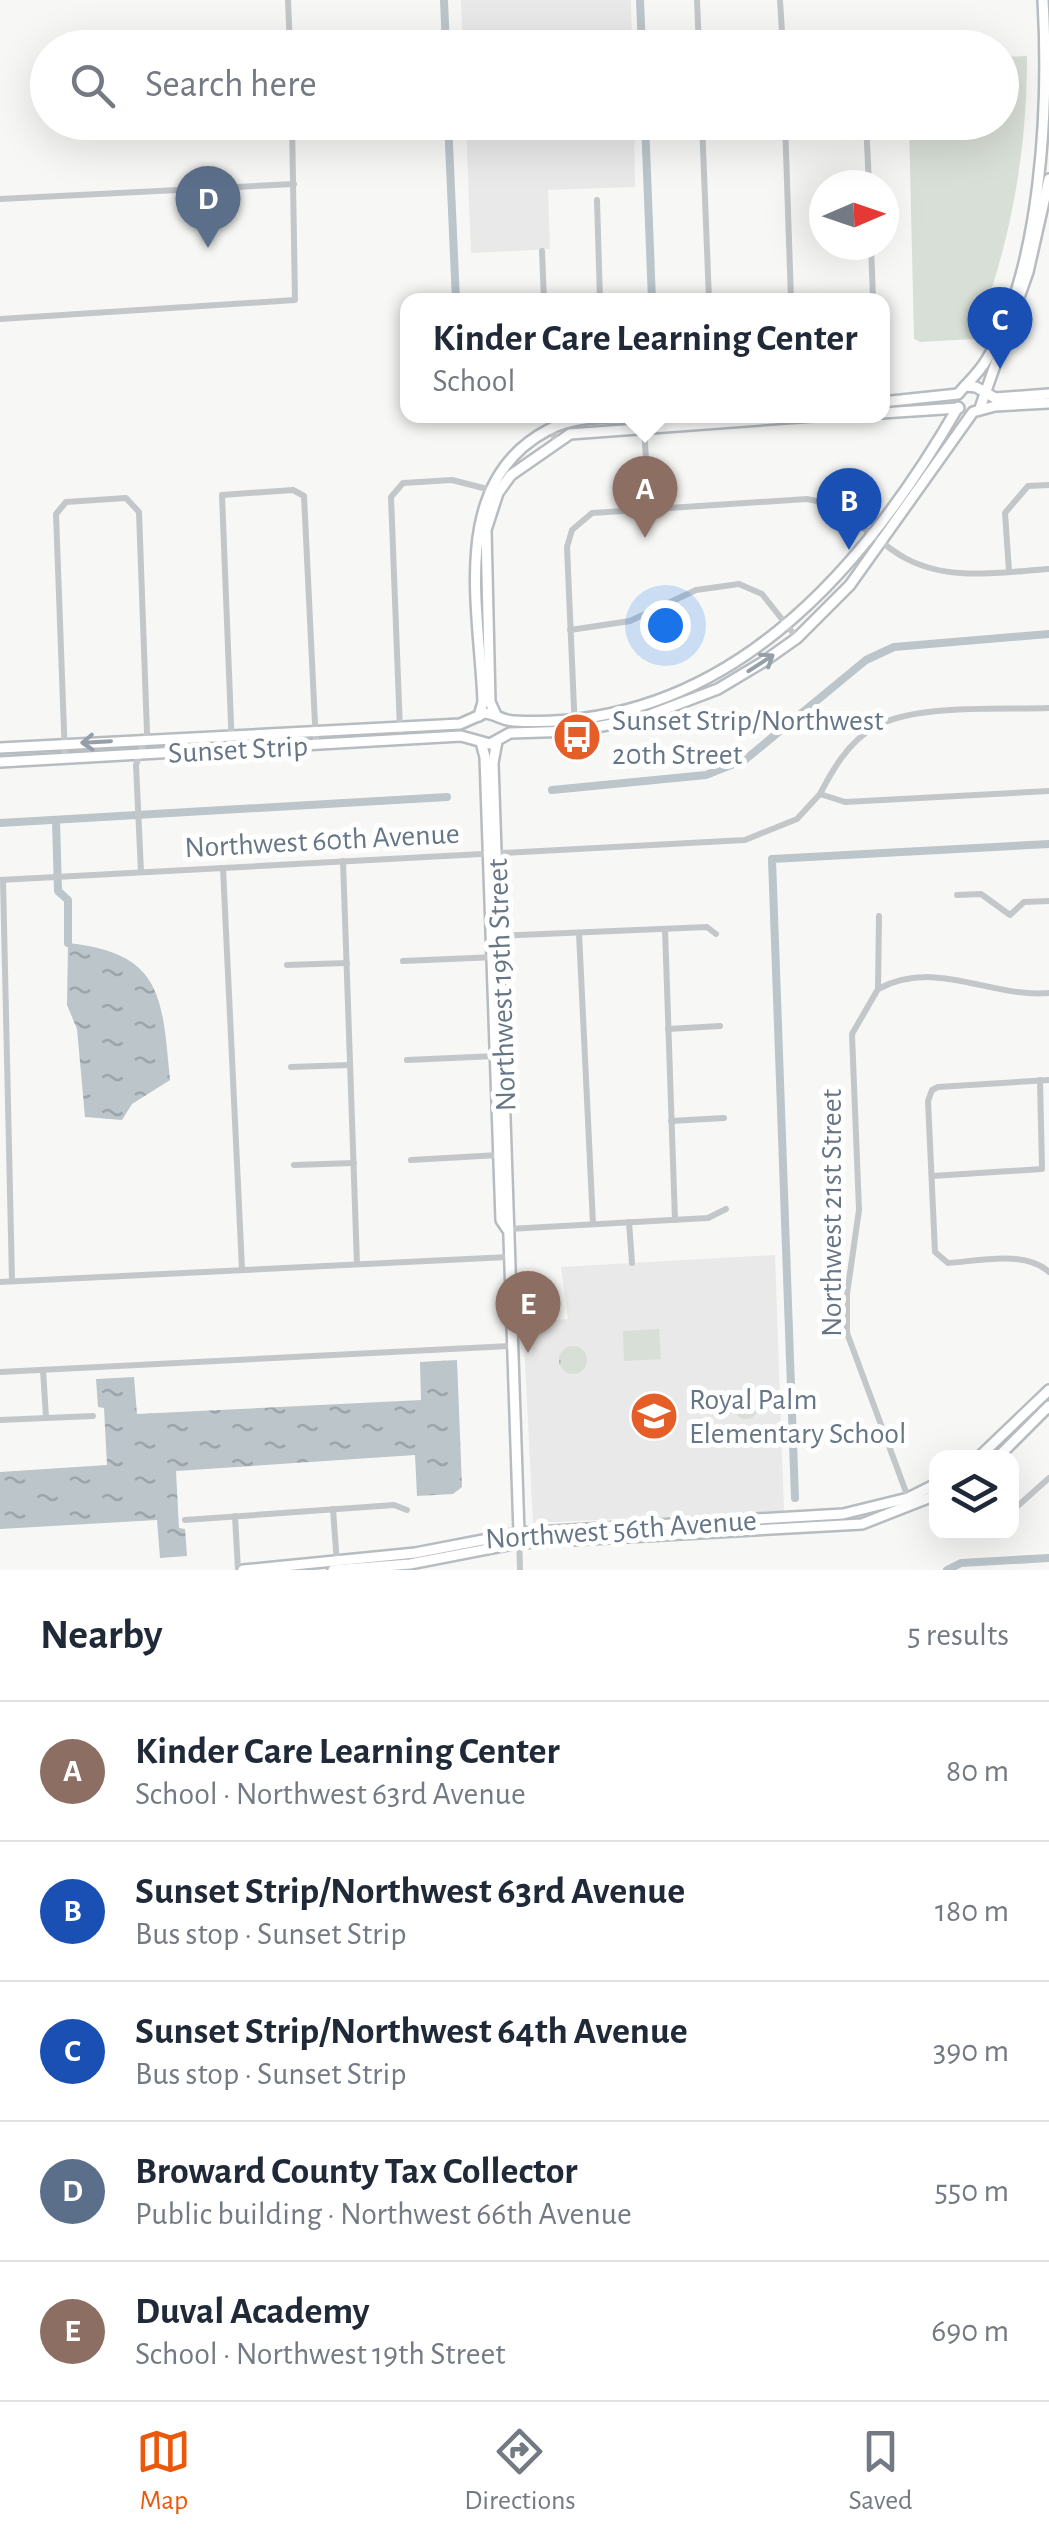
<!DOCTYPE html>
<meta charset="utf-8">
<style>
body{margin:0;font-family:"Alegreya Sans",sans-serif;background:#f2f2f3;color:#1f2937}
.controls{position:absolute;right:30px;bottom:30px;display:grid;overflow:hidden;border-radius:20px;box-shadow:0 10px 40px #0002}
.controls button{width:90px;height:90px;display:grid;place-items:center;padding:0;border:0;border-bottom:2px solid #e0e1e3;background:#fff;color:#1f2937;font:50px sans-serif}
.compass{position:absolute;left:809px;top:170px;width:90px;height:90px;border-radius:50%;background:#fff;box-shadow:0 10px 40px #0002;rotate:88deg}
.you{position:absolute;left:665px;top:625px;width:35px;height:35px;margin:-25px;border:8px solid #fff;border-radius:50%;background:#1a73e8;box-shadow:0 0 0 15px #1a73e833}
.badge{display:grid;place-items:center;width:65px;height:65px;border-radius:50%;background:#ea580c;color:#fff;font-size:32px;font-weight:700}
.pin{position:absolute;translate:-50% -82px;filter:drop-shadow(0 2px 5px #0008)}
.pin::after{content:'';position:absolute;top:52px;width:35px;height:30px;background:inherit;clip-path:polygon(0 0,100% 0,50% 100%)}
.popup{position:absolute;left:400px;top:293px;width:490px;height:130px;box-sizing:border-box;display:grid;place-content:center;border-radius:20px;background:#fff;filter:drop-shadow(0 2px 8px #0005);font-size:32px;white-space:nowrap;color:#747a83}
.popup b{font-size:38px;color:#1f2937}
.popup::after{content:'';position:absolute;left:50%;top:100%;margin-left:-20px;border:20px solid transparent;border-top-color:#fff}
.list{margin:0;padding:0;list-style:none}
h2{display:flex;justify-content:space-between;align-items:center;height:130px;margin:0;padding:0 40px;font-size:42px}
h2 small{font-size:32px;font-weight:400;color:#747a83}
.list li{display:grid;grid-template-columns:65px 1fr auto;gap:30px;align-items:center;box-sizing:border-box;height:140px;padding:0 40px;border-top:2px solid #e0e1e3}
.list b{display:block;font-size:38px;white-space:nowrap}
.list p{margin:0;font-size:32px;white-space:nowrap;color:#747a83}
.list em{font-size:32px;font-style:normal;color:#747a83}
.icon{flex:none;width:55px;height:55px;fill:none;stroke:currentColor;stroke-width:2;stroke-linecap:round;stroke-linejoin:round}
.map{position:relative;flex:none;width:1049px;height:1570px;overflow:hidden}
.search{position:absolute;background:#fff;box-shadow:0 10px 40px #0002;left:30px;right:30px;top:30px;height:110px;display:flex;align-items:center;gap:25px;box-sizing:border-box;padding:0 35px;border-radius:55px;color:#747a83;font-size:38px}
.sheet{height:830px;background:#fff}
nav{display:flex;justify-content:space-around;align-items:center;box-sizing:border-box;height:140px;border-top:2px solid #e0e1e3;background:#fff;font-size:28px;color:#747a83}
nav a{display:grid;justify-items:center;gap:5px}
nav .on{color:#ea580c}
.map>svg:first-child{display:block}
.built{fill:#e8e9e8}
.grass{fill:url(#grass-tufts)}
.park{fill:#d8dfd6}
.water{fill:url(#water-ripples)}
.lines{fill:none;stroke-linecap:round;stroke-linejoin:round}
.canal{stroke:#bbc5ca;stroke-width:8}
.secondary-casing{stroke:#b7bcc1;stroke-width:14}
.street{stroke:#c3c7ca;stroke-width:6}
.secondary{stroke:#fff;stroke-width:9}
.oneway{stroke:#949faa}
.labels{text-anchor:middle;stroke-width:10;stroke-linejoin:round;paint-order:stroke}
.poi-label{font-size:30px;fill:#667686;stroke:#fff;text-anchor:start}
.street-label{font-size:30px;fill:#667686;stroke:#fff}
</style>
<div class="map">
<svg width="1049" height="1570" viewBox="0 0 1049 1570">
<defs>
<pattern id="grass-tufts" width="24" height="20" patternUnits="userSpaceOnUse" patternTransform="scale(2.5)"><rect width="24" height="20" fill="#d8dfd6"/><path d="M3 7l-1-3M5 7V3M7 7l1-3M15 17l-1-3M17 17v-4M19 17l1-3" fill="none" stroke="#b3b9b3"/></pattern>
<pattern id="water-ripples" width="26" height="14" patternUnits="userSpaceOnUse" patternTransform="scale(2.5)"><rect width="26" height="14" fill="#bbc5ca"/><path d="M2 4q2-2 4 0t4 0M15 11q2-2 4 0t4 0" fill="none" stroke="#9ca5aa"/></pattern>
</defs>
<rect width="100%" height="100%" fill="#f7f8f5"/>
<!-- built -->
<g class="built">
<path d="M461 0H631L632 47H463Z"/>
<path d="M466 123H634L635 187 548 190 550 249 471 253Z"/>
<path d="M775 1255 784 1511 533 1523 523 1322 568 1319 561 1267Z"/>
</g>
<!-- grass -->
<circle class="grass" cx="573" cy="1360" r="14"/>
<!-- park -->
<g class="park">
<path d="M1027 56C1027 156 1010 246 974 339L920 342 914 339 909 123 1002 122V57Z"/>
<path d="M659 1329 661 1359 624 1361 623 1331Z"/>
<circle cx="746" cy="1407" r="12"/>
</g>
<!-- water -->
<g class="water">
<path d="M68 943C164 953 162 999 170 1080L132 1104 122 1120 85 1117 77 1029 67 1005Z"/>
<path d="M457 1360 462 1487 453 1494 417 1496 415 1455 176 1471 179 1528 185 1529 187 1556 160 1558 157 1520 0 1529V1472L107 1465 104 1408 98 1407 96 1379 134 1377 137 1414 421 1400 420 1362Z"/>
</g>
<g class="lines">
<!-- canal -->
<g class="canal">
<path d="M444 0 446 48"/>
<path d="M640 0 642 48"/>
<path d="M448 122 456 300"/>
<path d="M645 122 652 300"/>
<path d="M448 417 449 416"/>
<path d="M552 790 706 775 746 759 866 660 894 647 1049 634"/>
<path d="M56 821 58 891 68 900V943"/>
<path d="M0 823 447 797"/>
<path d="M795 1498 772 859 1049 844"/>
<path d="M947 1570 961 1563 1049 1558"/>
</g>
<!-- secondary casing -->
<g class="secondary-casing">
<g id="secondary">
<path d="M965 386 976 387 995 398 1049 394"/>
<path d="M882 402 958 394C968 382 979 373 987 359 1042 267 1049 105 1043 0"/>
<path d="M980 408 1028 272 1049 179"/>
<path d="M882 413 959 408"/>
<path d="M496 715 490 702 486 530 498 493 511 475 570 434 813 416"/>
<path d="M479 716 483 702C480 611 447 483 548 430 575 415 615 417 646 416"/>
<path d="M497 741 493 763 519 1533"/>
<path d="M481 742 485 757 501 1220 507 1229"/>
<path d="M0 748 460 724 485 713C496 714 503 721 514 721 724 732 863 572 958 407"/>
<path d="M0 762 461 736 490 744 510 733 575 731 639 719 718 689 763 662 797 638 850 585 973 412 995 406 1049 403"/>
<path d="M978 1458 1049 1390"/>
<path d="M997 1458 1049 1406"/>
<path d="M243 1570 415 1553 519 1533 843 1514 908 1498 936 1484"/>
<path d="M333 1570 410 1564 519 1543 862 1524 936 1495"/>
</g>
</g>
<!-- street -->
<g class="street">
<path d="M288 0 290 48"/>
<path d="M697 0 699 48"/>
<path d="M780 0 783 48"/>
<path d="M702 122 709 300"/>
<path d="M785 122 791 300"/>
<path d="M866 122 869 185"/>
<path d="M0 199 294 184"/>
<path d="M597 200 600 300"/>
<path d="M871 245 873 300"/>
<path d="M542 251 544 300"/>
<path d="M0 319 295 300 292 122"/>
<path d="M549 416 555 440"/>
<path d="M644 428 649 507"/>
<path d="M1009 571 1005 513 1028 486 1049 485"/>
<path d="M570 630 630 621 696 590 739 584 762 594 797 638"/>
<path d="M400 730 391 497 403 483 452 480 491 490"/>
<path d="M575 731 567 547 572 530 592 513 807 499C846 505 871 539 905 558 949 582 1001 572 1049 569"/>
<path d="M232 749 222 495 293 490 304 496 316 744"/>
<path d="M65 758 56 514 66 502 126 498 139 512 147 733 136 765 141 872"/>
<path d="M820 794C833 769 848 743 873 728 913 703 1002 710 1049 708"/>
<path d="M343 861 357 1264"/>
<path d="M223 868 242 1269"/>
<path d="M0 880 745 840 797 819 820 794 845 802 1049 791"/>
<path d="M3 880 12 1281"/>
<path d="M957 895 981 894 1010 915 1024 902 1049 901"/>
<path d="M879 916 878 989 852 1034 859 1210 847 1294V1333L909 1500"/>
<path d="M665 929 675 1220"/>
<path d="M579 933 593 1224"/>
<path d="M495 936 707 927 716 934"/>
<path d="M403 961 496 957"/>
<path d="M287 965 347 963"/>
<path d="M878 989C937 958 989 998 1049 993"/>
<path d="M668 1029 720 1026"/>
<path d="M407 1060 496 1056"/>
<path d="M291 1067 350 1065"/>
<path d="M1049 1080 938 1087 932 1090 928 1101 935 1252 948 1263C979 1261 1025 1250 1049 1272"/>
<path d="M671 1121 724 1118"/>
<path d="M411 1160 499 1155"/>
<path d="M294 1165 354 1163"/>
<path d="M932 1176 1042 1169 1040 1080"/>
<path d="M629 1222 632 1263"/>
<path d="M508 1229 708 1218 726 1209"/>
<path d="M0 1282 508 1257"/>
<path d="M43 1370 46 1417"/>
<path d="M0 1372 512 1346"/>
<path d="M0 1420 93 1416"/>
<path d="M333 1509 337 1564"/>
<path d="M1012 1511 1049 1478"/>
<path d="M235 1516 238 1570"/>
<path d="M185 1520 394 1505 407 1510"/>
<path d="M519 1533 520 1570"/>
</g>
<!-- secondary -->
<use href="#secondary" class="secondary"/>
</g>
<!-- one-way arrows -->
<defs><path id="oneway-shaft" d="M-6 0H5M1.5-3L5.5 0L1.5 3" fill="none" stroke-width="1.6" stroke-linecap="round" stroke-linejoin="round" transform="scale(2.5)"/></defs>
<g class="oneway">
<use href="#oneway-shaft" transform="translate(761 663) rotate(-33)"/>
<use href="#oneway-shaft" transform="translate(96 742) rotate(177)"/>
</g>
<!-- icons -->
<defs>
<g id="bus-disc" transform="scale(2.5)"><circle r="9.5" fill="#e55e27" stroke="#fff"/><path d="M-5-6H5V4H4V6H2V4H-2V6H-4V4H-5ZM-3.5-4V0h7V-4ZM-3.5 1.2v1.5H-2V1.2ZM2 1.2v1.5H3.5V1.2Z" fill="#fff"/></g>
<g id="school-disc" transform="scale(2.5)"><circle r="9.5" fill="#e55e27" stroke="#fff"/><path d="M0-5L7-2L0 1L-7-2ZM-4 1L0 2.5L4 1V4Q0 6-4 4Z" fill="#fff"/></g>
</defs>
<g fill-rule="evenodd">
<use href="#bus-disc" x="577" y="737"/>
<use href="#school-disc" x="654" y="1416"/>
</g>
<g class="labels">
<!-- poi labels -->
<g class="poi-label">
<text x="612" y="730">Sunset Strip/Northwest<tspan x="612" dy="34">20th Street</tspan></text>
<text x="689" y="1409">Royal Palm<tspan x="689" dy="34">Elementary School</tspan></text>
</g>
<!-- street labels -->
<g class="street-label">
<text transform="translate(238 749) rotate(-3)" y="10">Sunset Strip</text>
<text transform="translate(322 840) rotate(-3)" y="10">Northwest 60th Avenue</text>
<text transform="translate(501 985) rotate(-92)" y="10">Northwest 19th Street</text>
<text transform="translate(831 1213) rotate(-90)" y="10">Northwest 21st Street</text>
<text transform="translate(621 1529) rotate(-4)" y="10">Northwest 56th Avenue</text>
</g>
</g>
</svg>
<div class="controls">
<button><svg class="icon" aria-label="layers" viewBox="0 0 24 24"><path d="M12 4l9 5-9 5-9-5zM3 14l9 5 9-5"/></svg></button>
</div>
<svg class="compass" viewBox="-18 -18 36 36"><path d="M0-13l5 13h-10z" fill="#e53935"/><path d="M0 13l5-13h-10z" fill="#747a83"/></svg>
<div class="you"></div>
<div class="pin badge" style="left:645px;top:538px;background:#8d6e63">A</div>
<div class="popup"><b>Kinder Care Learning Center</b>School</div>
<div class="pin badge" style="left:849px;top:550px;background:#1a4fb4">B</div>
<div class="pin badge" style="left:1000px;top:369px;background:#1a4fb4">C</div>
<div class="pin badge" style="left:208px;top:248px;background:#5c6f8a">D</div>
<div class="pin badge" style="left:528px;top:1353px;background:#8d6e63">E</div>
<div class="search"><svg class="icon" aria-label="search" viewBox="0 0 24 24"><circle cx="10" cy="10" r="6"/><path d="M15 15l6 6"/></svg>Search here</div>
</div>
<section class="sheet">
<h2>Nearby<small>5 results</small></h2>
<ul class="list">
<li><span class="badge" style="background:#8d6e63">A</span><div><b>Kinder Care Learning Center</b><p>School · Northwest 63rd Avenue</p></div><em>80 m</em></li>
<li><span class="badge" style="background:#1a4fb4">B</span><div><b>Sunset Strip/Northwest 63rd Avenue</b><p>Bus stop · Sunset Strip</p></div><em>180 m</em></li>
<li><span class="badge" style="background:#1a4fb4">C</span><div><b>Sunset Strip/Northwest 64th Avenue</b><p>Bus stop · Sunset Strip</p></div><em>390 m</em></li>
<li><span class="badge" style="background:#5c6f8a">D</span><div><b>Broward County Tax Collector</b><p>Public building · Northwest 66th Avenue</p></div><em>550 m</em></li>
<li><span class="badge" style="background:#8d6e63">E</span><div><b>Duval Academy</b><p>School · Northwest 19th Street</p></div><em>690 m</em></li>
</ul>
</section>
<nav>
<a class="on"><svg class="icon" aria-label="map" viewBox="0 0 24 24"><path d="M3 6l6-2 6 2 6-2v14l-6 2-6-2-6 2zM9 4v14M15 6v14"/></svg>Map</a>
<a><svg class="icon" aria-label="directions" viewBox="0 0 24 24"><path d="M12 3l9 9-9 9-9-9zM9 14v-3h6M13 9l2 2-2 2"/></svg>Directions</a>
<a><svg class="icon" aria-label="saved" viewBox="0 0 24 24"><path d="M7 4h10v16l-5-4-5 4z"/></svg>Saved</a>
</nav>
